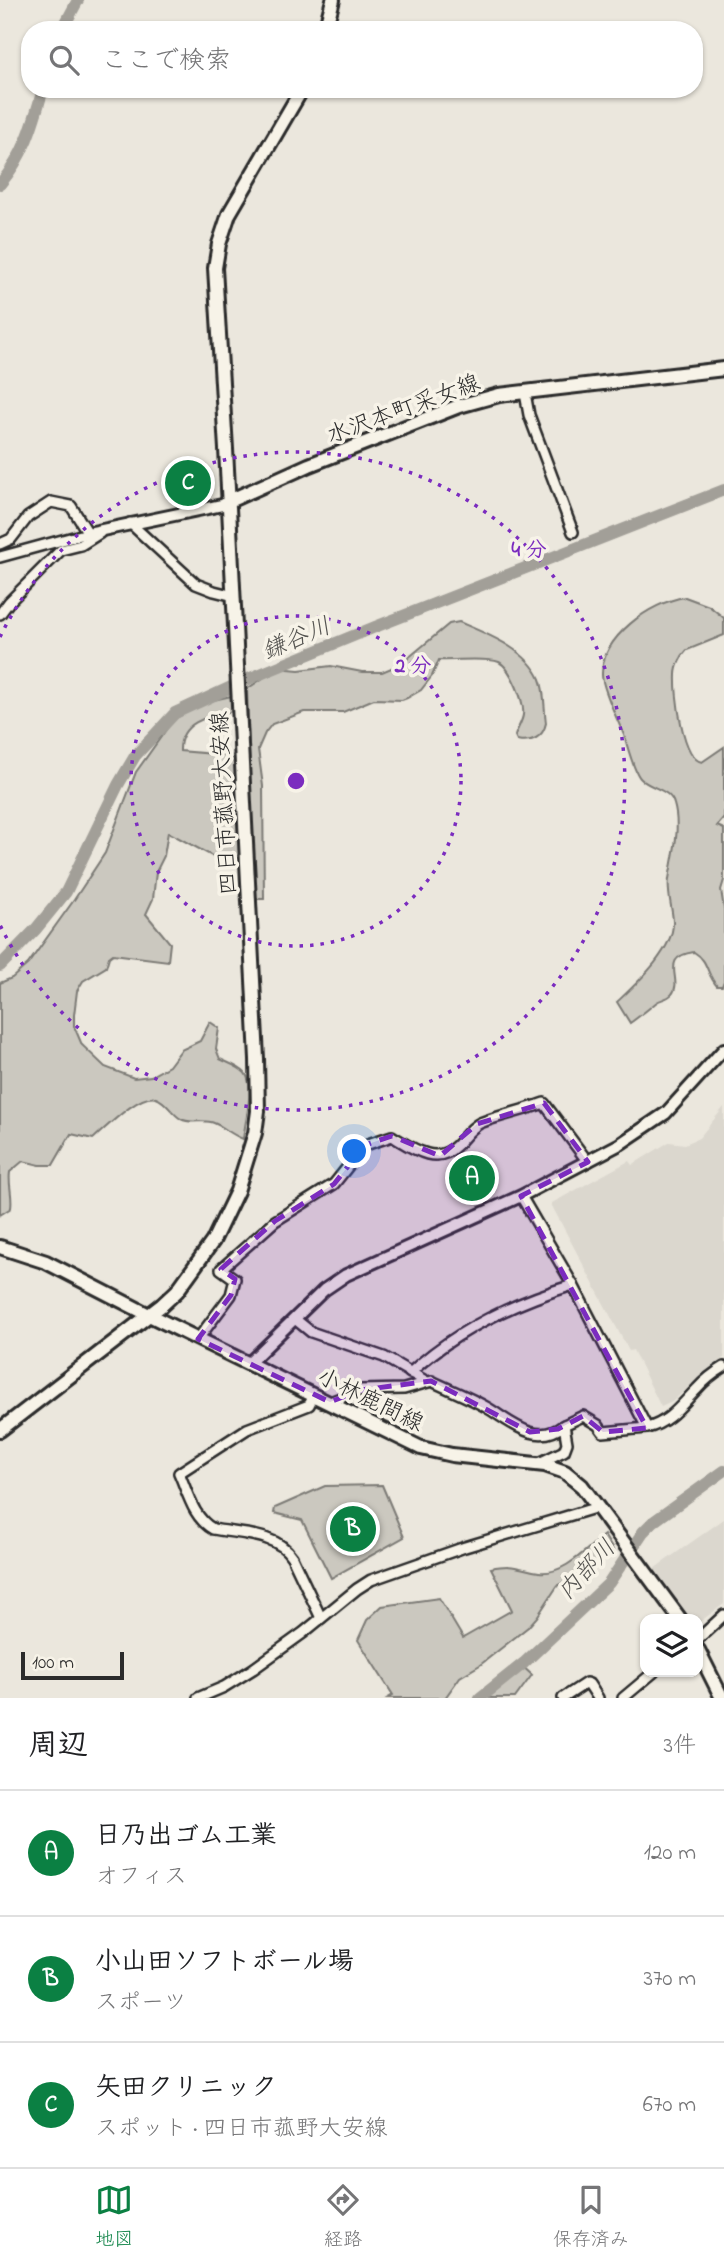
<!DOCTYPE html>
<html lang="ja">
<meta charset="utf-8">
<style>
body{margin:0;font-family:"Indie Flower","Klee One",sans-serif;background:#f2f2f2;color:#202124}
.controls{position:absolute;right:21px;bottom:21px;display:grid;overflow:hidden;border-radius:14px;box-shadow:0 2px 5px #0004}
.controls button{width:63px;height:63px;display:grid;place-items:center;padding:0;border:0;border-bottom:2px solid #e0e0e0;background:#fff;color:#202124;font:35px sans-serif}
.scale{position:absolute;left:21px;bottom:18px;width:103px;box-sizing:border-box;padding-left:7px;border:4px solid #2b2b2b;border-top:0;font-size:19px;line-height:24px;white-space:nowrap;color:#2b2b2b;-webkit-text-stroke:5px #f7f3e8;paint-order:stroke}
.you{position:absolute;left:355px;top:1152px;width:24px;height:24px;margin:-18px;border:5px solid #fff;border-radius:50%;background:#1a73e8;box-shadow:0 0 0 10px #1a73e833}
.badge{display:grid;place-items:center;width:46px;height:46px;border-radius:50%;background:#0b8043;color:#fff;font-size:23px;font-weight:700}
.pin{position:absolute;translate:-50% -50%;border:4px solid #fff;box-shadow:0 2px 7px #0006}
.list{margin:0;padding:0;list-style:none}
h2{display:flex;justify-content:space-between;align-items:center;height:91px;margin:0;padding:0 28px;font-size:30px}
h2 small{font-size:23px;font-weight:400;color:#757577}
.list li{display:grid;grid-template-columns:46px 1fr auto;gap:21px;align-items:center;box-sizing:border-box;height:126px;padding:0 28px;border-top:2px solid #e0e0e0}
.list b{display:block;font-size:26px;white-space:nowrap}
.list p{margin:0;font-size:23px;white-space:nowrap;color:#757577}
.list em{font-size:23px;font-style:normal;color:#757577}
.icon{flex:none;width:38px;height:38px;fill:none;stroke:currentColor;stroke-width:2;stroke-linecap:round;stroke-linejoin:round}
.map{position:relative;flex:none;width:724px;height:1698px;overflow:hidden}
.search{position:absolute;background:#fff;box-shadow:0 2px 5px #0004;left:21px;right:21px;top:21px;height:77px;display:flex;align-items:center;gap:18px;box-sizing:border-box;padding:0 24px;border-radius:28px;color:#757577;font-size:26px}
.sheet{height:469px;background:#fff}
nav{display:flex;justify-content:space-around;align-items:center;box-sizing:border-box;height:98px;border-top:2px solid #e0e0e0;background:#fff;font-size:19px;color:#757577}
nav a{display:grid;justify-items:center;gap:4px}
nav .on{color:#0b8043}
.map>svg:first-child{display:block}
.built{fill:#dbd7ce}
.green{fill:#cbc8bf;stroke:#7b7a75;stroke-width:2}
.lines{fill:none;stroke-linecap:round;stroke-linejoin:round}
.river{stroke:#a29f98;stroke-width:12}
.minor-casing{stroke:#2b2b2b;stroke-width:14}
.tertiary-casing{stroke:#2b2b2b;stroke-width:16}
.secondary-casing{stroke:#2b2b2b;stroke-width:18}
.minor{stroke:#f7f3e8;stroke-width:9}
.tertiary{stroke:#f7f3e8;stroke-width:10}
.secondary{stroke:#f7f3e8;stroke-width:12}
.marked{fill:#7b2cbf;fill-opacity:0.2;stroke:#7b2cbf;stroke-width:5;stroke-dasharray:14 9;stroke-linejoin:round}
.ring{fill:none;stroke:#7b2cbf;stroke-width:3.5;stroke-dasharray:3.5 7}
.labels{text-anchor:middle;stroke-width:7;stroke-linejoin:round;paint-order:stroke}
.street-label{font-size:23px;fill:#2b2b2b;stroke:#f7f3e8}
.water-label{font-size:24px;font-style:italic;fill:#555451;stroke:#f7f3e8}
.centre{fill:#7b2cbf;stroke:#f7f3e8;stroke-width:3.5}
.ring-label{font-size:21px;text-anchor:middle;font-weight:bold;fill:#7b2cbf;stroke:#f7f3e8;stroke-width:7;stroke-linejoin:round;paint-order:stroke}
</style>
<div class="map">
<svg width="724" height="1698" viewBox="0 0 724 1698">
<rect width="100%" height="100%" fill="#ebe7dd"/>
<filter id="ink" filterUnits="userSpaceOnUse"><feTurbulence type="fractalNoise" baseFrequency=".0143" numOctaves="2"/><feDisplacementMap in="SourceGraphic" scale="14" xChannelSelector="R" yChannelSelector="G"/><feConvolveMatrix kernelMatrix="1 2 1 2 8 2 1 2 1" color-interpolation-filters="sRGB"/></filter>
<g filter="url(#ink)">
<!-- built -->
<g class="built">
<path d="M724 1107V1358L704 1373 672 1402 661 1407 633 1350 629 1351 552 1206V1203L629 1161 632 1165 669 1142 685 1144 699 1138Z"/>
<path d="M724 1519V1604L698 1623V1619H687L651 1571Z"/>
</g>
<!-- green -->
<g class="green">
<path d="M685 597 709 606 724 618V635L687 650C681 656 676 667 676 675 675 693 682 759 702 762L724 747V818L717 826 724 829V880L721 890 724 909V981L722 986H717C706 974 709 961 694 952 658 957 684 980 672 994 668 999 661 999 657 1002 648 1009 640 1016 630 1023L617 1002C636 984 675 949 673 921 672 906 667 893 669 879 673 855 681 828 674 804 670 789 651 789 641 779 634 773 627 745 624 735 618 721 602 688 602 675 601 637 651 602 685 597Z"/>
<path d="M459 622C487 634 527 649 540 679 545 691 544 709 546 723 543 738 531 743 517 740L515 736C517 729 522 722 523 715 525 703 511 668 499 662 487 657 454 661 439 660L432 676 421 690 407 698 402 700 374 699 343 712H304L272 724 265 733 258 749 263 786 264 899H254L247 689 278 668 299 670 331 666 362 672H382L401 664 449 624Z"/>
<path d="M231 696 233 711C209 716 179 721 180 751L237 756 242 853 225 863 168 832 164 856 156 872 153 899 146 914 170 943 168 961 113 954 109 957 106 967 83 981 77 991 74 1015V1026L82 1045 105 1067 134 1078 151 1076 169 1066 181 1050 200 1041 210 1022 219 1028 216 1049 220 1059C228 1063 238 1066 245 1073 255 1085 245 1123 243 1139 232 1135 224 1127 214 1123 203 1118 192 1125 181 1119 172 1114 166 1101 156 1098 139 1093 106 1128 93 1139L71 1134 53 1165H40L23 1161 10 1172C8 1185 13 1195 11 1208L0 1215V983L12 978 28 964 74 900 105 853 136 772 173 720 205 702Z"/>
<path d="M382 1485 404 1537 331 1578 302 1520 274 1513 275 1508 325 1486Z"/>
<path d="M604 1535 613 1550 578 1577 558 1585 537 1617 528 1627 480 1665 460 1677 445 1698H388L393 1695 358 1640 367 1620 382 1606 439 1598 463 1638 512 1610 491 1568C516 1563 517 1569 539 1572 564 1575 585 1550 604 1535Z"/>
<path d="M521 1665 532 1675 515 1698H481Z"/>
</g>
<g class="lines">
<!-- river -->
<g class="river">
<path d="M62 30 78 0"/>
<path d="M0 184C24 156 33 125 43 89"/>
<path d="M0 966 36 929 66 892 118 785 135 756 175 713 253 677 375 627 724 490"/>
<path d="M480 1698 524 1663 609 1583 643 1532 653 1522 724 1471"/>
</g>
<!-- minor casing -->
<g class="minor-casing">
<g id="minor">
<path d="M525 393 529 415 573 532"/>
<path d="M130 523 196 584 214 591 234 596"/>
<path d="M0 544 11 539 28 517 51 502 71 506 88 533 0 557"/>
<path d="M0 614 9 602 61 550 81 545 100 533"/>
<path d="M521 1196 573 1285 647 1428C670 1422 681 1405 697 1389 705 1380 714 1373 724 1367"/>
<path d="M295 1319 311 1332 384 1357 427 1382"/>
<path d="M198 1339 231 1295 235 1279 221 1269 275 1221 334 1184 365 1145 392 1136C412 1148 436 1166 456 1146 464 1138 470 1128 480 1123 500 1115 523 1111 544 1103L588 1162"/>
<path d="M410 1373C456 1330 513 1303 573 1285"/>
<path d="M314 1395 309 1405 247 1429 179 1473C188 1493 193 1518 213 1529 239 1534 277 1533 292 1557L321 1618"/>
<path d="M330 1402 361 1390 404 1389 432 1381C450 1390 469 1397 486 1407 509 1420 536 1448 564 1425L567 1443 564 1451 537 1464"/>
<path d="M564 1425 583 1416 598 1425 603 1432 647 1428"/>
<path d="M698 1639 724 1615"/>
<path d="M198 1698 224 1687 253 1669 303 1633 357 1589 371 1580 465 1547 598 1507"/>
<path d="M563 1698 586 1683 589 1684 598 1698"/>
<path d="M623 1698 654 1672"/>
</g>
</g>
<!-- tertiary casing -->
<g class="tertiary-casing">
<g id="tertiary">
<path d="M88 533 222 505 229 501"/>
<path d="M248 1364 324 1290 346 1275 521 1196 620 1144 666 1113 724 1049"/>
</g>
</g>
<!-- secondary casing -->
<g class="secondary-casing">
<g id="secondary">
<path d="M325 30 333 0"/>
<path d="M229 501 309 465 459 406 499 395 724 369"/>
<path d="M0 1247 46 1262 149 1315 421 1448 452 1455 545 1465 565 1472 582 1486 680 1619"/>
<path d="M0 1430 162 1305 177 1291 213 1241 237 1191 255 1133 258 1111 257 1059 226 449 215 268 219 244 229 214 302 89"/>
<path d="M698 1650 722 1698"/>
</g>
</g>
<!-- minor -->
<use href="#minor" class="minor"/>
<!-- tertiary -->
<use href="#tertiary" class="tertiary"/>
<!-- secondary -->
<use href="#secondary" class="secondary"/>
</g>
</g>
<!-- marked area -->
<path class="marked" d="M544 1103 588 1162 521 1196 647 1428 603 1432 583 1416 558 1429 530 1432 431 1381 361 1390 330 1402 198 1339 231 1295 235 1279 221 1269 275 1221 334 1184 365 1145 392 1136 440 1156 477 1124Z"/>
<!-- distance rings -->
<g class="ring">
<circle cx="296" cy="781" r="165"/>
<path d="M0 637A329 329 0 1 1 0 925"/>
</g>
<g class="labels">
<!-- street labels -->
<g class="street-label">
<text transform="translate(403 408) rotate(-20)" y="8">水沢本町采女線</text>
<text transform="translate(223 803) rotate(-93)" y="8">四日市菰野大安線</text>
<text transform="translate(371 1399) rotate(26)" y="8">小林鹿間線</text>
</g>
<!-- water labels -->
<g class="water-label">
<text transform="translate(296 638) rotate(-23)" y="8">鎌谷川</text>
<text transform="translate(586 1569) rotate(-47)" y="8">内部川</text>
</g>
</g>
<circle cx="296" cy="781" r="10" class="centre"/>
<g class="ring-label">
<text x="529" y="556">4 分</text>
<text x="413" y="672">2 分</text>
</g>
</svg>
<div class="controls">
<button><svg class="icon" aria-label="layers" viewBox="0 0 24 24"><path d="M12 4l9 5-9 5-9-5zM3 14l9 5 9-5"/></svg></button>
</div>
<div class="scale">100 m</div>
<div class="you"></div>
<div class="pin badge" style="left:472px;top:1178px">A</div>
<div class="pin badge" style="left:353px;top:1529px">B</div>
<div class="pin badge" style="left:188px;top:483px">C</div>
<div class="search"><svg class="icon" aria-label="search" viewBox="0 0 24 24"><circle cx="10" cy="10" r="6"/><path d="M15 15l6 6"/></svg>ここで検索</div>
</div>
<section class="sheet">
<h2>周辺<small>3件</small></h2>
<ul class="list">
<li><span class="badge">A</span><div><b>日乃出ゴム工業</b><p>オフィス</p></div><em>120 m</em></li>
<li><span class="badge">B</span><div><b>小山田ソフトボール場</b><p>スポーツ</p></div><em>370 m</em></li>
<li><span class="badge">C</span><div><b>矢田クリニック</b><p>スポット · 四日市菰野大安線</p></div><em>670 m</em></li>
</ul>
</section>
<nav>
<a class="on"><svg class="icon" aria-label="map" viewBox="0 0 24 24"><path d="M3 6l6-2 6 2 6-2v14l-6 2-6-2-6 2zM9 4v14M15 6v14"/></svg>地図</a>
<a><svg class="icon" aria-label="directions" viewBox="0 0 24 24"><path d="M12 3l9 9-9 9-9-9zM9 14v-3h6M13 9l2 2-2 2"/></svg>経路</a>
<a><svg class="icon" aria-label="saved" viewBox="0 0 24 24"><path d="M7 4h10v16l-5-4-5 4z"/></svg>保存済み</a>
</nav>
